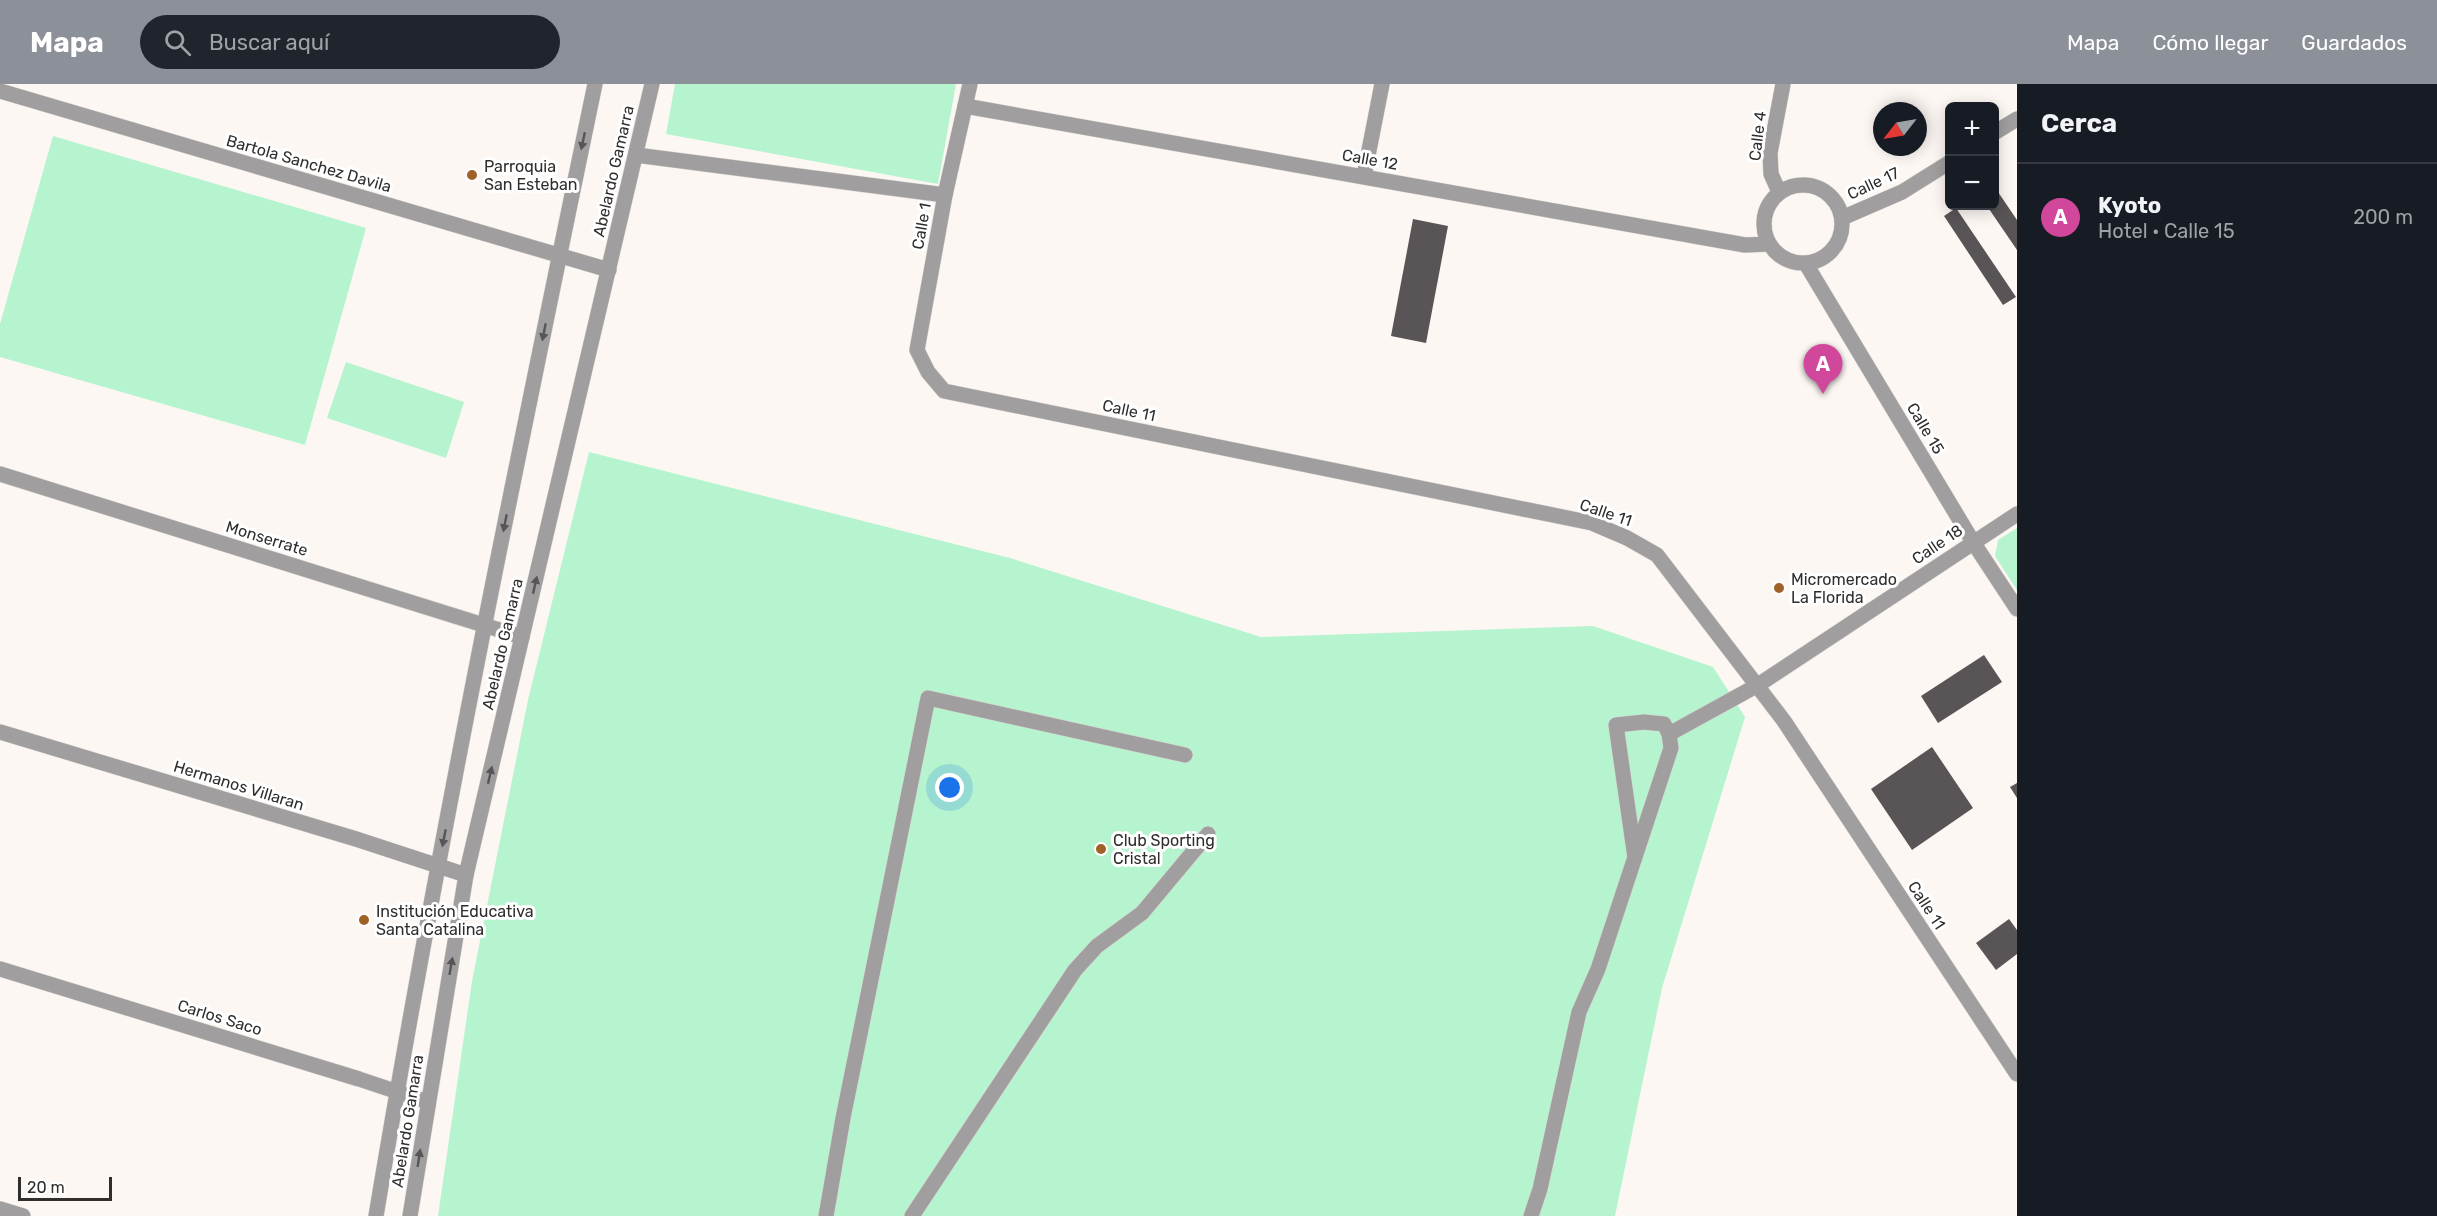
<!DOCTYPE html>
<html lang="es">
<meta charset="utf-8">
<style>
body{margin:0;font-family:Rubik,sans-serif;background:#20242c;color:#f1f3f6}
.controls{position:absolute;right:18px;top:18px;display:grid;overflow:hidden;border-radius:9px;box-shadow:0 3px 15px #0003}
.controls button{width:54px;height:54px;display:grid;place-items:center;padding:0;border:0;border-bottom:2px solid #363941;background:#171b24;color:#f1f3f6;font:30px sans-serif}
.compass{position:absolute;left:1873px;top:18px;width:54px;height:54px;border-radius:50%;background:#171b24;box-shadow:0 3px 15px #0003;rotate:239deg}
.scale{position:absolute;left:18px;bottom:15px;width:94px;box-sizing:border-box;padding-left:6px;border:3px solid #302e2d;border-top:0;font-size:16px;line-height:21px;white-space:nowrap;color:#302e2d;-webkit-text-stroke:4px #fff;paint-order:stroke}
.you{position:absolute;left:950px;top:704px;width:21px;height:21px;margin:-15px;border:4px solid #fff;border-radius:50%;background:#1a73e8;box-shadow:0 0 0 9px #1a73e833}
.badge{display:grid;place-items:center;width:39px;height:39px;border-radius:50%;background:#8c9099;color:#fff;font-size:20px;font-weight:700}
.pin{position:absolute;translate:-50% -50px;filter:drop-shadow(0 2px 3px #0008)}
.pin::after{content:'';position:absolute;top:32px;width:21px;height:18px;background:inherit;clip-path:polygon(0 0,100% 0,50% 100%)}
.list{margin:0;padding:0;list-style:none}
h2{display:flex;justify-content:space-between;align-items:center;height:78px;margin:0;padding:0 24px;font-size:26px}
h2 small{font-size:20px;font-weight:400;color:#9ea1a6}
.list li{display:grid;grid-template-columns:39px 1fr auto;gap:18px;align-items:center;box-sizing:border-box;height:108px;padding:0 24px;border-top:2px solid #363941}
.list b{display:block;font-size:22px;white-space:nowrap}
.list p{margin:0;font-size:20px;white-space:nowrap;color:#9ea1a6}
.list em{font-size:20px;font-style:normal;color:#9ea1a6}
.icon{flex:none;width:33px;height:33px;fill:none;stroke:currentColor;stroke-width:2;stroke-linecap:round;stroke-linejoin:round}
.map{position:relative;flex:none;width:2017px;height:1132px;overflow:hidden}
header{display:flex;align-items:center;gap:36px;box-sizing:border-box;height:84px;padding:0 30px;background:#8c9099;color:#fff}
header strong{font-size:28px}
nav{display:flex;gap:33px;margin-inline-start:auto;font-size:21px}
.search{width:420px;height:54px;background:#20242c;display:flex;align-items:center;gap:15px;box-sizing:border-box;padding:0 21px;border-radius:33px;color:#9ea1a6;font-size:22px}
main{display:flex}
aside{flex:1;background:#171b24}
.map>svg:first-child{display:block}
.green{fill:#b5f4cf}
.building{fill:#595456}
.lines{fill:none;stroke-linecap:round;stroke-linejoin:round}
.minor-casing{stroke:#d7d3cf;stroke-width:16}
.minor{stroke:#a09e9e;stroke-width:15}
.oneway{fill:#575555}
.poi-dot{fill:#9f6127;stroke:#fff;stroke-width:2}
.labels{text-anchor:middle;stroke-width:6;stroke-linejoin:round;paint-order:stroke}
.street-label{font-size:16px;fill:#302e2d;stroke:#fff}
.poi-label{font-size:16px;fill:#302e2d;stroke:#fff;text-anchor:start}
</style>
<header>
<strong>Mapa</strong>
<div class="search"><svg class="icon" aria-label="search" viewBox="0 0 24 24"><circle cx="10" cy="10" r="6"/><path d="M15 15l6 6"/></svg>Buscar aquí</div>
<nav><a>Mapa</a><a>Cómo llegar</a><a>Guardados</a></nav>
</header>
<main>
<div class="map">
<svg width="2017" height="1132" viewBox="0 0 2017 1132">
<rect width="100%" height="100%" fill="#fcf7f3"/>
<!-- green -->
<g class="green">
<path d="M675 0H956L938 100 666 50Z"/>
<path d="M53 52 366 144 305 361 0 273V240Z"/>
<path d="M346 278 464 318 446 374 327 334Z"/>
<path d="M589 368 1010 474 1261 553 1593 542 1713 583 1745 633 1662 904 1615 1132H438L472 897 528 616Z"/>
<path d="M2017 444V506L1995 472 1998 456Z"/>
</g>
<!-- building -->
<g class="building">
<path d="M1994 102 2017 136V166L1987 122H1994Z"/>
<path d="M1956 124 2016 213 2003 221 1944 132Z"/>
<path d="M1413 135 1448 142 1426 259 1391 252Z"/>
<path d="M1984 571 2002 598 1938 639 1921 612Z"/>
<path d="M1932 663 1973 724 1912 766 1871 705Z"/>
<path d="M2017 699V714L2010 703Z"/>
<path d="M2009 835 2017 846V870L1996 886 1976 859Z"/>
</g>
<g class="lines">
<!-- minor casing -->
<g class="minor-casing">
<g id="minor">
<path d="M970 0 945 111 917 266 928 288 944 307 1592 439 1627 454 1657 471 1784 637 2017 990"/>
<path d="M0 7 609 186"/>
<path d="M965 22 1745 161 1769 160"/>
<path d="M1994 49 2017 35"/>
<path d="M636 71 945 111"/>
<path d="M1364 92 1382 0"/>
<circle cx="1803" cy="140" r="39"/>
<path d="M1779 108 1771 90 1770 69 1783 0"/>
<path d="M1842 134 1902 108 1950 78"/>
<path d="M1806 180 1973 458 2017 525"/>
<path d="M0 390 522 553"/>
<path d="M0 648 356 755 466 791"/>
<path d="M1669 650 1758 601 2017 430"/>
<path d="M0 885 359 995 428 1018"/>
<path d="M0 1125 23 1132"/>
<path d="M376 1132C439 753 517 376 595 0"/>
<path d="M410 1132 466 791 652 0"/>
<path d="M826 1132 843 1034 928 614 1185 671"/>
<path d="M912 1132 1075 886 1097 862 1142 829 1208 750"/>
<path d="M1531 1132 1540 1105 1579 928 1598 885 1671 664 1669 650 1664 640 1644 638 1616 641 1635 774"/>
</g>
</g>
<!-- minor -->
<use href="#minor" class="minor"/>
</g>
<!-- one-way arrows -->
<defs><path id="oneway-solid" d="M-6-.8H1V-3.2L6.5 0L1 3.2V.8H-6Z" transform="scale(1.5)"/></defs>
<g class="oneway">
<use href="#oneway-solid" transform="translate(583 57) rotate(102)"/>
<use href="#oneway-solid" transform="translate(544 248) rotate(101)"/>
<use href="#oneway-solid" transform="translate(505 439) rotate(101)"/>
<use href="#oneway-solid" transform="translate(535 501) rotate(-77)"/>
<use href="#oneway-solid" transform="translate(490 691) rotate(-77)"/>
<use href="#oneway-solid" transform="translate(444 754) rotate(101)"/>
<use href="#oneway-solid" transform="translate(451 882) rotate(-80)"/>
<use href="#oneway-solid" transform="translate(419 1074) rotate(-81)"/>
</g>
<!-- markers -->
<g class="poi-dot">
<circle cx="472" cy="91" r="6"/>
<circle cx="1779" cy="504" r="6"/>
<circle cx="1101" cy="765" r="6"/>
<circle cx="364" cy="836" r="6"/>
</g>
<g class="labels">
<!-- street labels -->
<g class="street-label">
<text transform="translate(1757 52) rotate(-83)" y="6">Calle 4</text>
<text transform="translate(1370 75) rotate(10)" y="6">Calle 12</text>
<text transform="translate(309 79) rotate(16)" y="6">Bartola Sanchez Davila</text>
<text transform="translate(613 87) rotate(-77)" y="6">Abelardo Gamarra</text>
<text transform="translate(1873 99) rotate(-25)" y="6">Calle 17</text>
<text transform="translate(921 142) rotate(-80)" y="6">Calle 1</text>
<text transform="translate(1129 326) rotate(12)" y="6">Calle 11</text>
<text transform="translate(1926 344) rotate(59)" y="6">Calle 15</text>
<text transform="translate(1606 428) rotate(19)" y="6">Calle 11</text>
<text transform="translate(267 454) rotate(17)" y="6">Monserrate</text>
<text transform="translate(1937 460) rotate(-34)" y="6">Calle 18</text>
<text transform="translate(502 560) rotate(-77)" y="6">Abelardo Gamarra</text>
<text transform="translate(239 701) rotate(17)" y="6">Hermanos Villaran</text>
<text transform="translate(1927 821) rotate(57)" y="6">Calle 11</text>
<text transform="translate(220 933) rotate(17)" y="6">Carlos Saco</text>
<text transform="translate(407 1037) rotate(-81)" y="6">Abelardo Gamarra</text>
</g>
<!-- poi labels -->
<g class="poi-label">
<text x="484" y="88">Parroquia<tspan x="484" dy="18">San Esteban</tspan></text>
<text x="1791" y="501">Micromercado<tspan x="1791" dy="18">La Florida</tspan></text>
<text x="1113" y="762">Club Sporting<tspan x="1113" dy="18">Cristal</tspan></text>
<text x="376" y="833">Institución Educativa<tspan x="376" dy="18">Santa Catalina</tspan></text>
</g>
</g>
</svg>
<div class="controls">
<button>+</button>
<button>−</button>
</div>
<svg class="compass" viewBox="-18 -18 36 36"><path d="M0-13l5 13h-10z" fill="#e53935"/><path d="M0 13l5-13h-10z" fill="#9ea1a6"/></svg>
<div class="scale">20 m</div>
<div class="you"></div>
<div class="pin badge" style="left:1823px;top:310px;background:#d1479c">A</div>
</div>
<aside>
<h2>Cerca<small></small></h2>
<ul class="list">
<li><span class="badge" style="background:#d1479c">A</span><div><b>Kyoto</b><p>Hotel · Calle 15</p></div><em>200 m</em></li>
</ul>
</aside>
</main>
